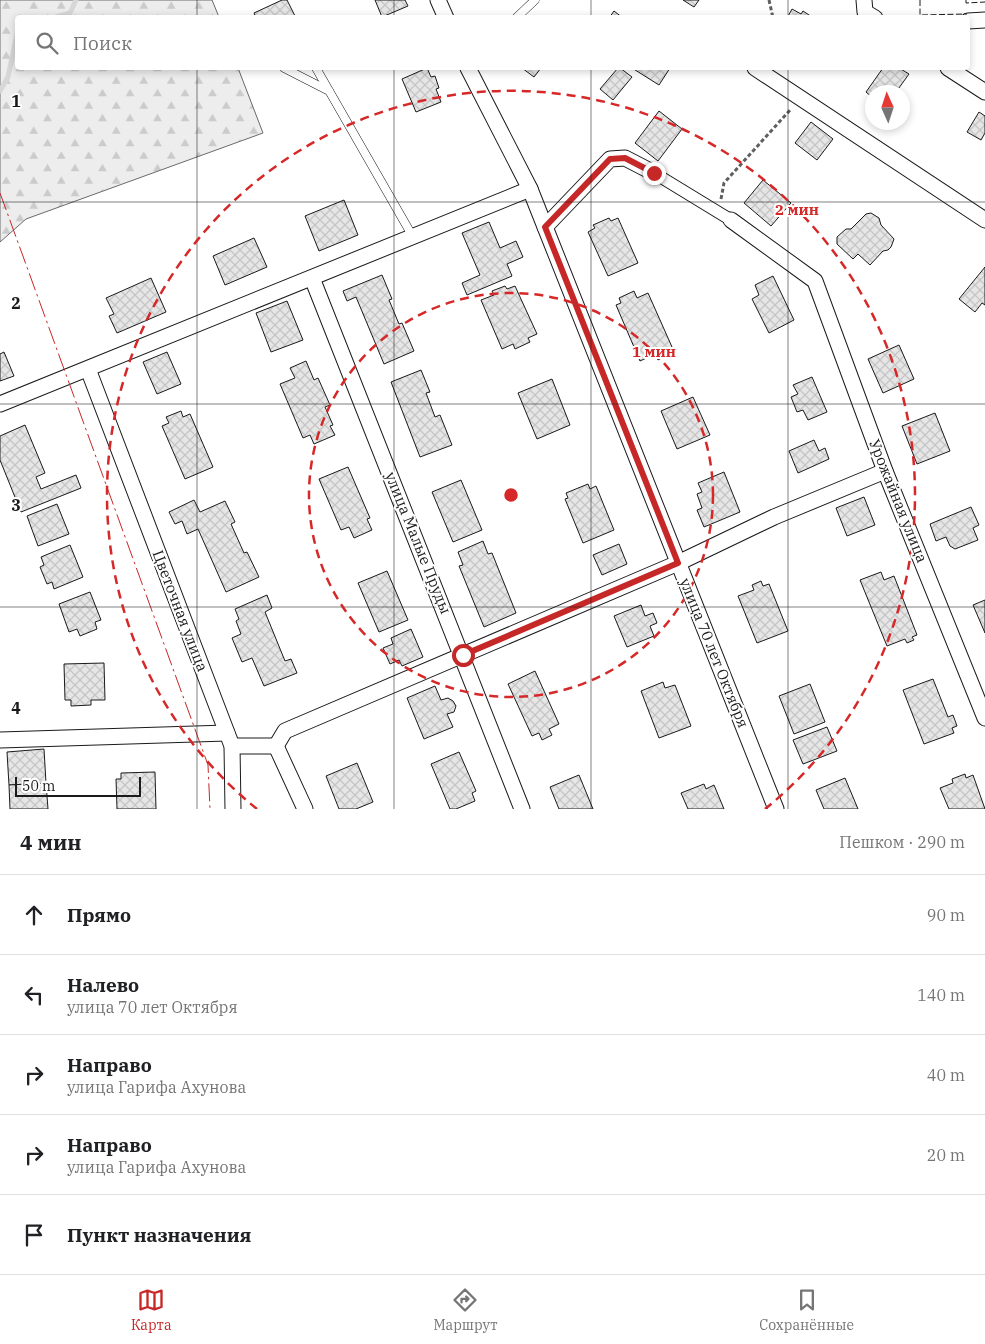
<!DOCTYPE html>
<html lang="ru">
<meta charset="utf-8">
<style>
body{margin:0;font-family:"IBM Plex Serif",serif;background:#f2f2f2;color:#202124}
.compass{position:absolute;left:865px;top:85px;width:45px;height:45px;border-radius:50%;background:#fff;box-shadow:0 2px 8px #0003;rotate:357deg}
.scale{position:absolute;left:15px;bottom:12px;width:126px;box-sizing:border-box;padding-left:5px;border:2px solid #1a1a1a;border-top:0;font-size:14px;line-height:18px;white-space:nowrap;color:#1a1a1a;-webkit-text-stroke:4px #fff;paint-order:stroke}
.stop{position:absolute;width:15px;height:15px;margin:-11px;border:4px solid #c62828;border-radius:50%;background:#fff}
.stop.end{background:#c62828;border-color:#fff;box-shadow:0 1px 5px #0008}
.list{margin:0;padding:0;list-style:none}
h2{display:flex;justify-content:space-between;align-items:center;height:65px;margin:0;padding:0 20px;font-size:21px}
h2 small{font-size:16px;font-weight:400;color:#757577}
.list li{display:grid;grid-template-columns:32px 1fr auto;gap:15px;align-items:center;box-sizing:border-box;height:80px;padding:0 20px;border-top:1px solid #e0e0e0}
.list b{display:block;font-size:19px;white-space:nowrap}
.list p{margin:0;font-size:16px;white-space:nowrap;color:#757577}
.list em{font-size:16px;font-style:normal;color:#757577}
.icon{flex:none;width:28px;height:28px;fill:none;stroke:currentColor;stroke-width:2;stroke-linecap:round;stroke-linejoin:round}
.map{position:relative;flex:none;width:985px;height:809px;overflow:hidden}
.search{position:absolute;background:#fff;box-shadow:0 2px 8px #0003;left:15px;right:15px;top:15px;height:55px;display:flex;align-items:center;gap:12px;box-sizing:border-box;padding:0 18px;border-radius:5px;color:#757577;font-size:19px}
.sheet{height:465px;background:#fff}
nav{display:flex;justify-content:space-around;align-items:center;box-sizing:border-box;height:70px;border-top:1px solid #e0e0e0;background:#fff;font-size:14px;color:#757577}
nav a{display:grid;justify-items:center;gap:2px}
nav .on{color:#c62828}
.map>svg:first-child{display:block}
.forest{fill:url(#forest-firs);stroke:#6a6a6a}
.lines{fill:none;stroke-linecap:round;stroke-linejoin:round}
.stream{stroke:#d7d7d7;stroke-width:5}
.building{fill:url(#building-cross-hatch);stroke:#1a1a1a}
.service-casing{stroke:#1a1a1a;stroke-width:9}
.pedestrian-casing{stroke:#1a1a1a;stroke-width:13}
.minor-casing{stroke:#1a1a1a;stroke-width:17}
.path{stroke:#5f5f5f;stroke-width:3;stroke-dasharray:4 2.5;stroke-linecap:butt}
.service{stroke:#fff;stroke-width:8}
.pedestrian{stroke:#fff;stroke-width:11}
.minor{stroke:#fff;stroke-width:15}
.fence{stroke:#1a1a1a;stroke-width:1;stroke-dasharray:6 2.5;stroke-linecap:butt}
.power{stroke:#c62828;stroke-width:1;stroke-dasharray:18 4 2.5 4;stroke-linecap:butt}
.route{stroke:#c62828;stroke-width:6}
.grid{fill:none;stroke:#1a1a1a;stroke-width:1;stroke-opacity:0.55}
.ring{fill:none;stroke:#d62828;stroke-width:2.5;stroke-dasharray:9 6}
.labels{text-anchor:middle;stroke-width:4;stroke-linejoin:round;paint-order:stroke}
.street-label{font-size:15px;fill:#1a1a1a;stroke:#fff}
.grid-label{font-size:16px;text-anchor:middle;font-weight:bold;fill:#1a1a1a;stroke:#fff;stroke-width:4;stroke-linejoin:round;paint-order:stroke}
.centre{fill:#d62828;stroke:#fff;stroke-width:2.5}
.ring-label{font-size:15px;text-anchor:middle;font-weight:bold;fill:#d62828;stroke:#fff;stroke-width:4;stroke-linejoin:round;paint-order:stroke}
</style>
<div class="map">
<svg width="985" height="809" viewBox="0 0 985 809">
<defs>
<pattern id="forest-firs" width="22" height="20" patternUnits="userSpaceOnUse" patternTransform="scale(1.25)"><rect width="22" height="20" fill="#ededed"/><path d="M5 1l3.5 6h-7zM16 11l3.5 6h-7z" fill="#cbcbcb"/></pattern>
<pattern id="building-cross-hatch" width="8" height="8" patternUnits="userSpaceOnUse" patternTransform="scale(1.25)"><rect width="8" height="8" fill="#e6e6e6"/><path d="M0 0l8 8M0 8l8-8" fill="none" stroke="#c5c5c5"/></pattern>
</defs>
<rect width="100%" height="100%" fill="#fff"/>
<!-- forest -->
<path class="forest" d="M0 0H212L219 17 18 18V68H238L263 133 26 219 0 242Z"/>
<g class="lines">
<!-- stream -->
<g class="stream">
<path d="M53 18 70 13 76 0"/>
<path d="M0 91 8 77 18 29"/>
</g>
</g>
<!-- building -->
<g class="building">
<path d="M282 0H287L296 18H256L254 13Z"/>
<path d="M375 0H405L408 6 382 17Z"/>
<path d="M683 0H699L694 7Z"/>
<path d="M792 9 801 14 803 11 812 17 787 18Z"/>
<path d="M614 11 623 18H609Z"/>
<path d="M427 68 431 77 435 76 439 88 436 89 441 102 416 112 402 79Z"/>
<path d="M522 68H541L534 77Z"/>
<path d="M618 68H620L632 77 613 100 600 89Z"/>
<path d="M632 68H670L659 85Z"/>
<path d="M883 68H899L909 74 896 92H872V97L866 92Z"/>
<path d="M659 111 682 129 658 161 635 143Z"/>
<path d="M979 112 985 116V133L981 140 967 132Z"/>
<path d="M811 122 833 139 817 160 795 143Z"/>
<path d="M763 180 791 203 771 226 744 203Z"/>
<path d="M344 200 358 235 319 251 305 216Z"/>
<path d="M871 213 879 218 881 225 894 239 891 247 888 250 883 251 870 265 858 254 853 259 837 244V237L846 229H851L866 214Z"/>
<path d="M609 218 611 221 618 218 638 263 608 276 588 232 595 228 593 225Z"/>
<path d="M489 222 500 248 516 241 523 257 507 264 512 276 467 295 462 283 480 275 462 233Z"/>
<path d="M254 238 267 267 225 285 213 256Z"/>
<path d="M985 267V305L982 303 975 312 959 299Z"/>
<path d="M382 275 392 299 389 300 399 324 402 323 414 351 384 364 356 297 347 301 343 291Z"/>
<path d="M773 276 794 320 769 333 752 299 759 295 755 285Z"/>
<path d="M151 278 166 312 117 333 109 316 114 314 106 298Z"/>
<path d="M505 286 507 289 515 286 537 334 528 338 530 342 515 349 513 344 502 349 481 300 494 295 492 291Z"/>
<path d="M634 291 637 298 648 293 672 347 663 351 665 356 658 360 655 354 640 361 616 305 621 303 619 298Z"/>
<path d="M287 301 303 340 271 352 256 313Z"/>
<path d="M899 345 914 379 883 393 868 359Z"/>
<path d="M4 352 14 376 0 381V354Z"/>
<path d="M167 352 181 384 157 394 143 362Z"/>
<path d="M306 361 314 380 318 378 330 405 325 407 333 425 330 426 335 435 314 444 310 435 303 438 280 384 295 378 290 368Z"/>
<path d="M421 370 430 392 426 393 435 417 440 415 452 445 420 457 391 382Z"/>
<path d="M812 377 827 412 808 420 803 410 797 412 791 397 798 394 793 385Z"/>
<path d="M552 379 570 425 537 439 518 393Z"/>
<path d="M693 397 710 435 677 449 661 411Z"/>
<path d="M181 411 183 417 190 414 213 467 185 479 162 426 169 423 166 417Z"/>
<path d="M935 413 950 451 917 464 902 426Z"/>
<path d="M25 425 45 473 36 477 41 489 76 475 81 488 21 512 0 460V436Z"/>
<path d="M814 440 819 451 825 448 829 459 798 473 789 451Z"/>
<path d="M348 467 370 518 367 519 372 530 354 538 349 527 341 530 319 479Z"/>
<path d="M724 472 740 512 704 527 697 510 702 508 697 494 702 492 698 483Z"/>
<path d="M461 480 482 530 453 542 432 492Z"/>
<path d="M588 484 590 489 596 486 614 530 583 543 565 499 568 498 566 493Z"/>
<path d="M864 497 875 525 847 536 836 508Z"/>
<path d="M194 500 200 512 225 501 235 522 231 524 244 553 247 552 259 577 226 592 198 529 187 534 182 521 175 524 169 512Z"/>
<path d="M57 504 69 534 38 546 27 516Z"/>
<path d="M971 507 979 525 973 528 978 540 955 549 950 546 946 537 936 541 930 524Z"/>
<path d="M483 541 488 554 492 553 516 613 484 627 459 566 463 565 458 552Z"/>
<path d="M619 544 627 564 602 575 593 555Z"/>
<path d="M70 545 83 577 54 589 52 582 47 584 40 567 44 565 41 557Z"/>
<path d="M387 571 408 620 379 632 358 583Z"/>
<path d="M881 572 884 580 894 576 917 635 912 637 914 640 907 643 905 639 887 646 860 580Z"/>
<path d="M761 581 763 586 769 584 788 631 757 643 738 596 754 590 752 585Z"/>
<path d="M90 592 101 620 95 622 97 629 80 636 77 629 69 632 59 604Z"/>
<path d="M267 595 272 608 265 612 285 661 291 659 297 673 264 686 252 658 242 662 232 638 241 634 236 621 239 619 235 609Z"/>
<path d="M985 600V633L973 605Z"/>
<path d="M641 605 645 616 653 613 657 623 650 626 654 636 627 647 614 616Z"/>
<path d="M411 629 423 657 402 666 399 660 390 664 383 648 393 644 391 638Z"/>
<path d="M104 663 105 700H91V705L71 706V700H65L64 664Z"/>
<path d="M535 671 559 724 549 729 552 735 542 740 539 733 532 736 508 684Z"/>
<path d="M933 679 948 717 953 715 957 726 952 728 954 733 924 744 903 690Z"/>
<path d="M663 682 665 688 675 685 691 726 659 738 641 691Z"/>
<path d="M810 684 825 722 794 734 779 696Z"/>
<path d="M435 686 441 700 448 698 453 701 456 706 454 712 447 714 453 727 424 739 407 698Z"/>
<path d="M827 727 837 751 803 764 793 740Z"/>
<path d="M44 749 46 783 9 785 7 752Z"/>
<path d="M459 752 476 791 472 793 475 801 456 809H450L431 764Z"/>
<path d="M357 763 373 802 356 809H339L326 776Z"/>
<path d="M155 772 156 809H117L116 779H121V773Z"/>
<path d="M965 774 966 778 973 775 985 809H949L940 788 953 783 952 779Z"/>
<path d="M579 775 593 809H559L550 787Z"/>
<path d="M845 778 858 809H824L816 790Z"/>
<path d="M46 783 48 809H10L9 785Z"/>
<path d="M704 784 706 789 714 785 724 809H688L681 793Z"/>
</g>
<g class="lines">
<!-- service casing -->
<g class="service-casing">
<g id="service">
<path d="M516 18 535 0"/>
<path d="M284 68 329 91"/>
<path d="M316 68 413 237"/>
</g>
</g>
<!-- pedestrian casing -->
<g class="pedestrian-casing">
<path id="pedestrian" d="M654 173 731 220"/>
</g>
<!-- minor casing -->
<g class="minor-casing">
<g id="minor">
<path d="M438 0 446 18"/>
<path d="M864 0 865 12 875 18"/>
<path d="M968 21 985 20"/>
<path d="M468 68 530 189 776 809"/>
<path d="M755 68 985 220"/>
<path d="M948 68 985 92"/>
<path d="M731 220 815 281 885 471 985 718"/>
<path d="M545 227 610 159 625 158 654 173"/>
<path d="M312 278 522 809"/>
<path d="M88 369 232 746 233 809"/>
<path d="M0 404 530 189"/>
<path d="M0 740 227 733"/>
<path d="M232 746H276"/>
<path d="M276 746 285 731 678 563 774 517 885 471"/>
<path d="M276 746 305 809"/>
</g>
</g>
<!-- path -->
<g class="path">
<path d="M769 0 773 18"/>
<path d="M721 199 724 183 791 109"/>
</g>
<!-- service -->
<use href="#service" class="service"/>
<!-- pedestrian -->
<use href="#pedestrian" class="pedestrian"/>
<!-- minor -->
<use href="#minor" class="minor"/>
<!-- fence -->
<g class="fence">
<path d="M920 0V15L967 14"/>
<path d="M966 0V3L985 2"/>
</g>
<!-- power -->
<path class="power" d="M0 193 208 765 210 809"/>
</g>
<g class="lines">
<!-- route -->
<path class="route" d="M463 655 678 563 545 227 610 159 625 158 654 173"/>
</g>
<!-- grid -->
<path class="grid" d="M197 0V18M394 0V18M591 0V18M788 0V18M197 68V809M394 68V809M591 68V809M788 68V809M0 202H985M0 404H985M0 607H985"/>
<!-- distance rings -->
<g class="ring">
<circle cx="511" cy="495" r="202"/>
<path d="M257 809A404 404 0 1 1 765 809"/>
</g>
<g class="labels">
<!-- street labels -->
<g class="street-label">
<text transform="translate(898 501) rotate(68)" y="5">Урожайная улица</text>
<text transform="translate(418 543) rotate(68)" y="5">улица Малые Пруды</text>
<text transform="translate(180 611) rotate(69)" y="5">Цветочная улица</text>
<text transform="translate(714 653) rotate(68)" y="5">улица 70 лет Октября</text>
</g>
</g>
<g class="grid-label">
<text x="16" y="107">1</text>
<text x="16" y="309">2</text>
<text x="16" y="511">3</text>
<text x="16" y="714">4</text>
</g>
<circle cx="511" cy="495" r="8" class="centre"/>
<g class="ring-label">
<text x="797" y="215">2 мин</text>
<text x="654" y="357">1 мин</text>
</g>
</svg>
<svg class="compass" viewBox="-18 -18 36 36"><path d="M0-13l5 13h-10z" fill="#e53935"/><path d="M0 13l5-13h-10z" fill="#757577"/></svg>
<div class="scale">50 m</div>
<div class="stop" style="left:463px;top:655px"></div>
<div class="stop end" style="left:654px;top:173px"></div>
<div class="search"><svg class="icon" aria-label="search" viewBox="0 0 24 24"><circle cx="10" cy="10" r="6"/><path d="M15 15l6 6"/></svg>Поиск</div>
</div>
<section class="sheet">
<h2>4 мин<small>Пешком · 290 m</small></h2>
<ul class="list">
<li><svg class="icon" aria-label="ahead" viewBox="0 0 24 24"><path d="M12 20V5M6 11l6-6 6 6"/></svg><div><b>Прямо</b></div><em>90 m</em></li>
<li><svg class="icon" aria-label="left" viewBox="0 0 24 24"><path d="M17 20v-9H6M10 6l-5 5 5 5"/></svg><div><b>Налево</b><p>улица 70 лет Октября</p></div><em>140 m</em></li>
<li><svg class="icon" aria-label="right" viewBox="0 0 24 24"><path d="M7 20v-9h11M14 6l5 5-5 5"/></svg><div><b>Направо</b><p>улица Гарифа Ахунова</p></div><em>40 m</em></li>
<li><svg class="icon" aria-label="right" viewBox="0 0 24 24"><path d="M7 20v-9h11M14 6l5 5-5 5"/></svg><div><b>Направо</b><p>улица Гарифа Ахунова</p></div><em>20 m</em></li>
<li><svg class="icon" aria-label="arrive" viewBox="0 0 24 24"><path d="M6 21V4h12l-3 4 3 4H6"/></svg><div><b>Пункт назначения</b></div></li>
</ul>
</section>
<nav>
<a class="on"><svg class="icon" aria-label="map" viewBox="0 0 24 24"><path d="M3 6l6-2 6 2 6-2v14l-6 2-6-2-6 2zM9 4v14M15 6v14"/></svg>Карта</a>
<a><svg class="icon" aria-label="directions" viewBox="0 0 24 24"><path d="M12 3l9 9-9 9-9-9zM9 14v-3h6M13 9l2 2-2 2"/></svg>Маршрут</a>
<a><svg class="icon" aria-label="saved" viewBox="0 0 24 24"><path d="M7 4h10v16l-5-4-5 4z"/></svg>Сохранённые</a>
</nav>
